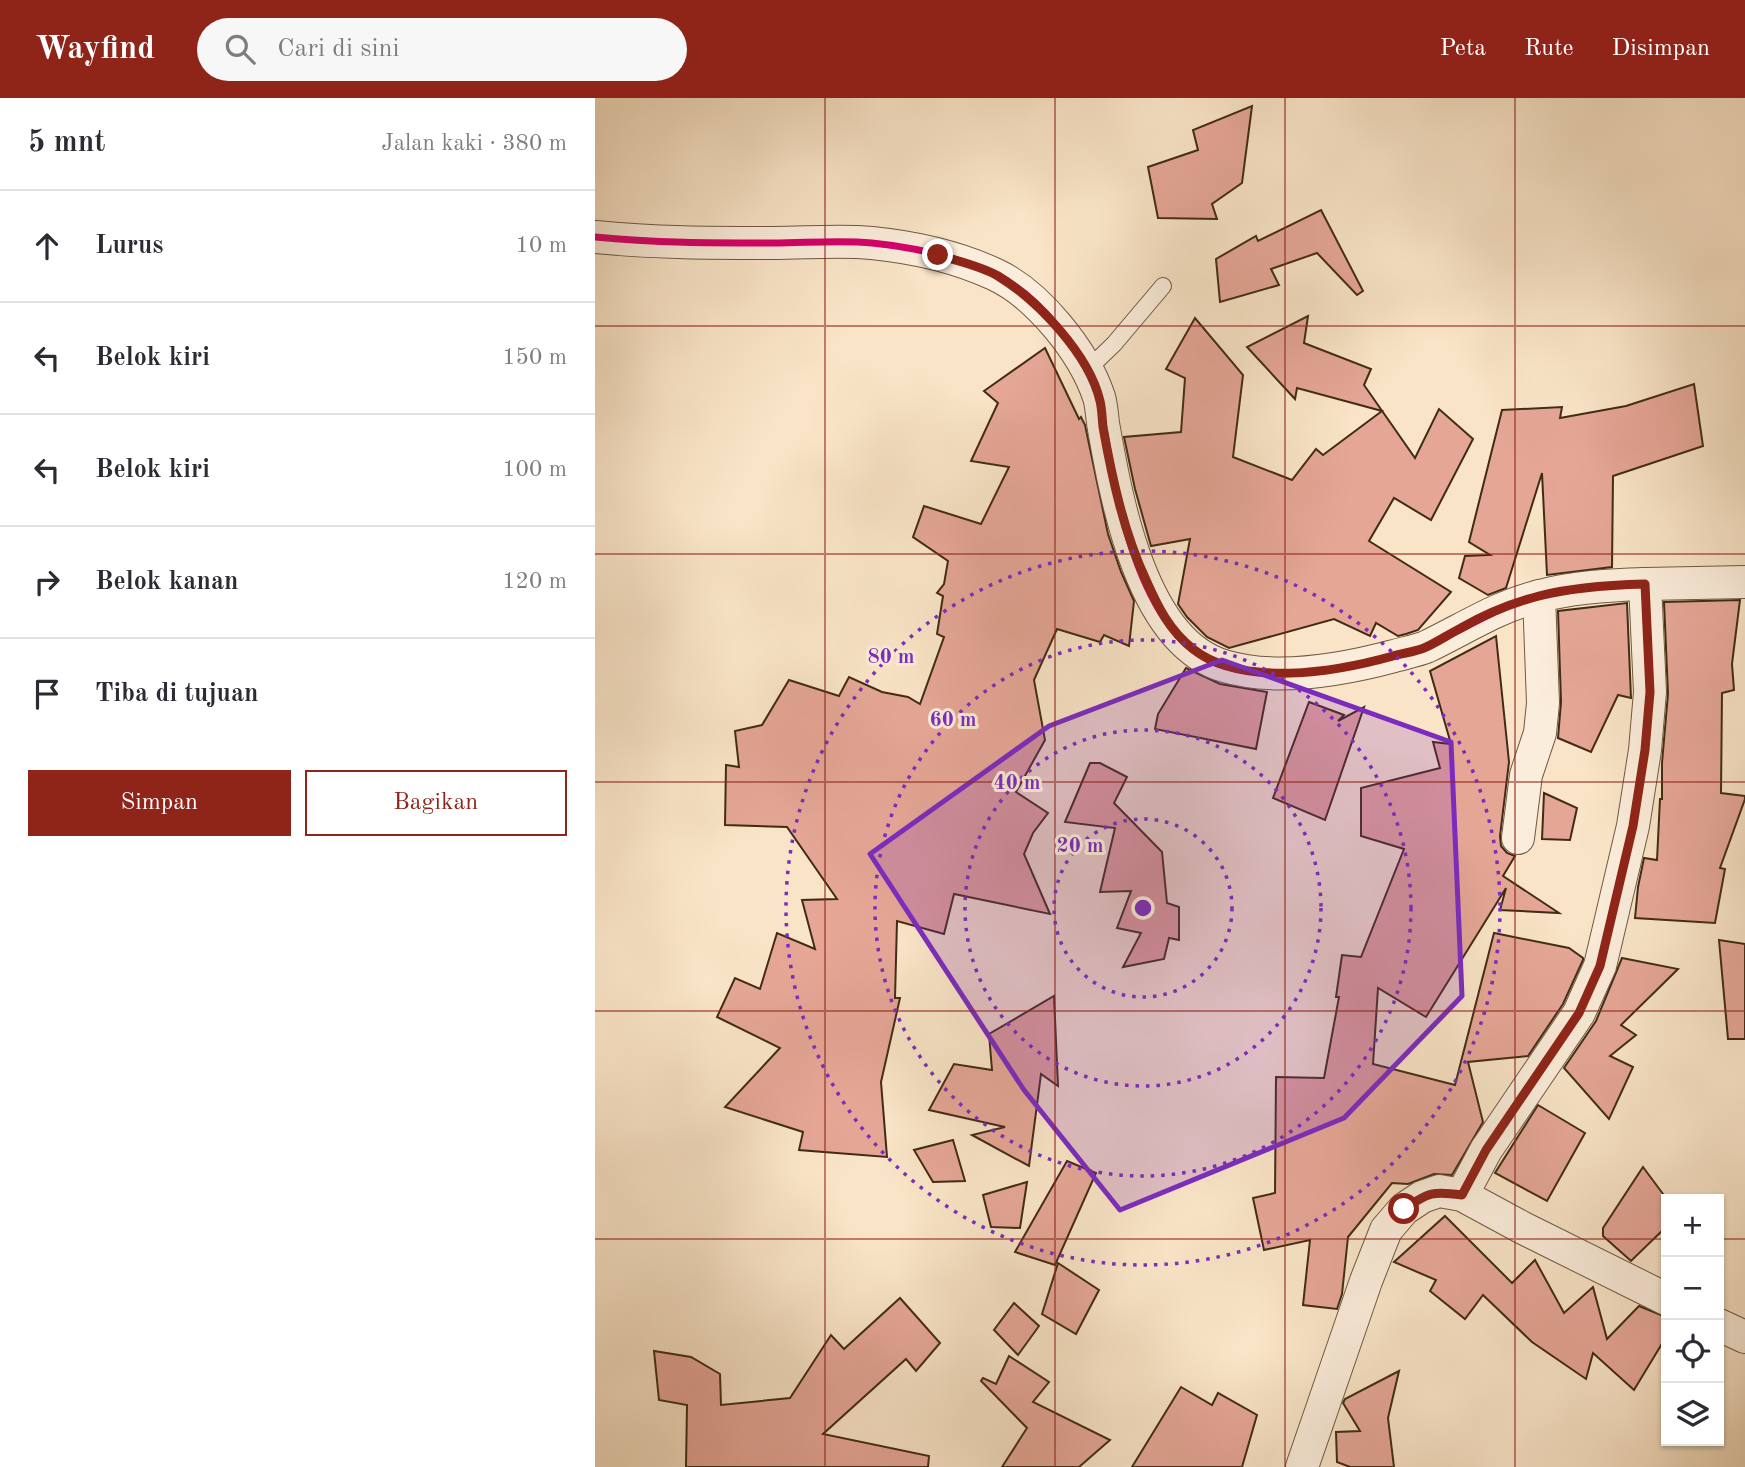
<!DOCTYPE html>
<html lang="id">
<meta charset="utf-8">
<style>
body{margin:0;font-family:"Old Standard TT",serif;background:#f7f7f7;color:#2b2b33}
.controls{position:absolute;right:21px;bottom:21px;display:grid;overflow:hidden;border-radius:0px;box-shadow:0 2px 5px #0004}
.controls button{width:63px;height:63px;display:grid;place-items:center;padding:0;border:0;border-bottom:2px solid #e1e1e2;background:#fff;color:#2b2b33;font:35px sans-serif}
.stop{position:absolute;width:21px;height:21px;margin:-16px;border:5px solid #8f2418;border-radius:50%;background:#fff}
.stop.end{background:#8f2418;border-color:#fff;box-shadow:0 2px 7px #0008}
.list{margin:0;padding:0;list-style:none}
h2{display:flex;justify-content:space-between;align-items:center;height:91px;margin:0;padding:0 28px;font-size:30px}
h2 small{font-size:23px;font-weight:400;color:#7c7c81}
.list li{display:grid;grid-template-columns:46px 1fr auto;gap:21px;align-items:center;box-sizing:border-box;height:112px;padding:0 28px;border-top:2px solid #e1e1e2}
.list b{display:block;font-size:26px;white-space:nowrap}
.list em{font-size:23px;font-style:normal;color:#7c7c81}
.actions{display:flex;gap:14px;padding:21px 28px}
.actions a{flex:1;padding:16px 0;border:2px solid #8f2418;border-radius:0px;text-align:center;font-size:24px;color:#8f2418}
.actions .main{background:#8f2418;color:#fff}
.icon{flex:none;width:38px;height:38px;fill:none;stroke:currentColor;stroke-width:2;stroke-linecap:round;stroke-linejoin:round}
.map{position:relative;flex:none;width:1150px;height:1369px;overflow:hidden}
header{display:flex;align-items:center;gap:42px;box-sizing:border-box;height:98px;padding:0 35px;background:#8f2418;color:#fff}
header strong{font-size:33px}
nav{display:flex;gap:38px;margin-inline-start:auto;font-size:24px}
.search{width:490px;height:63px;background:#f7f7f7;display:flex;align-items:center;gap:18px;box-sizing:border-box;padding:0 24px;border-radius:38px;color:#7c7c81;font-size:26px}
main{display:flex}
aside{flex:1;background:#fff}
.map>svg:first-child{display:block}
.building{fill:#e5a696;stroke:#422b16;stroke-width:2}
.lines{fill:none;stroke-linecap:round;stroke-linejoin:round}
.lane-casing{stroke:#705942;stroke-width:18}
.street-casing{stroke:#705942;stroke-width:34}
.lane{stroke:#fbeddb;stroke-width:16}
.street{stroke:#fbeddb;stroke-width:32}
.cycleway-casing{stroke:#fbeddb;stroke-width:11}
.cycleway{stroke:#d6006c;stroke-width:7}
.route{stroke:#8f2418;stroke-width:9}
.marked{fill:#7b2cbf;fill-opacity:0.2;stroke:#7b2cbf;stroke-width:5;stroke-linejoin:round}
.grid{fill:none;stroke:#8f2418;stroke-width:2;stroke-opacity:0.55}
.ring{fill:none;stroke:#7b2cbf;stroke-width:3.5;stroke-dasharray:3.5 7}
.centre{fill:#7b2cbf;stroke:#fbeddb;stroke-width:3.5}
.ring-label{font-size:21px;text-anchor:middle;font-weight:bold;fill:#7b2cbf;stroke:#fbeddb;stroke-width:6;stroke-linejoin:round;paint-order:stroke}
</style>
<header>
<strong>Wayfind</strong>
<div class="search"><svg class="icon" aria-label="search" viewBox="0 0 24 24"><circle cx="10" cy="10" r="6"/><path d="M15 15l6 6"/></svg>Cari di sini</div>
<nav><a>Peta</a><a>Rute</a><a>Disimpan</a></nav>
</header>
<main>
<aside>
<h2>5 mnt<small>Jalan kaki · 380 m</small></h2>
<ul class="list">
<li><svg class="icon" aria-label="ahead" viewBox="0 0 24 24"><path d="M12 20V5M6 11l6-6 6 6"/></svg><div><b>Lurus</b></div><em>10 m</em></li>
<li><svg class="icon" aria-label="left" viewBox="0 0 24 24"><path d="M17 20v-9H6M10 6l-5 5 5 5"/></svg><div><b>Belok kiri</b></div><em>150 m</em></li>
<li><svg class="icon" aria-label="left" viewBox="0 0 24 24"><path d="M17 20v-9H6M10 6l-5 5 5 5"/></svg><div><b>Belok kiri</b></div><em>100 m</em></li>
<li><svg class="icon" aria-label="right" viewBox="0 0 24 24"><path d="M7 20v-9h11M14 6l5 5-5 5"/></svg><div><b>Belok kanan</b></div><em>120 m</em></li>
<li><svg class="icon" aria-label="arrive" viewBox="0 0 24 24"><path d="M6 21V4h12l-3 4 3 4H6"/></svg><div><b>Tiba di tujuan</b></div></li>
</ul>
<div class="actions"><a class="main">Simpan</a><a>Bagikan</a></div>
</aside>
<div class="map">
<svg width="1150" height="1369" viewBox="0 0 1150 1369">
<rect width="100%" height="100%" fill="#f9e4c7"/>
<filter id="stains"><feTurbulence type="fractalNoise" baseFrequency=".00286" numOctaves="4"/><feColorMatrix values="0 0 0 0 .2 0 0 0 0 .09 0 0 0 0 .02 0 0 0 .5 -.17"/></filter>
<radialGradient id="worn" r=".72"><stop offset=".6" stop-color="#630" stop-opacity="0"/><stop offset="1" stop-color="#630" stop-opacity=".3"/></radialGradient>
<!-- building -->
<g class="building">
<path d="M657 8 647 85 617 106 622 121 563 120 553 69 603 52 598 32Z"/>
<path d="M726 112 768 193 762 197 722 155 676 171 684 187 625 204 621 161 661 138 663 143Z"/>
<path d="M713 218 709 245 776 271 769 287 820 360 844 311 878 341 836 422 799 400 774 443 856 494 823 532 811 536 803 538 781 525 775 538 739 521 634 550 612 539 592 519 583 506 595 441 556 448 540 391 529 339 586 334 590 280 571 271 600 220 648 277 638 359 697 382 721 351 728 357 787 313 702 290 700 301 652 249Z"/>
<path d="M450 250 484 321 486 319 490 327 513 436 526 474 539 503 534 548 509 537 505 544 462 531 439 582 450 642 421 694 453 715 438 735 429 756 455 816 359 796 349 836 302 823 300 900H305L286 984 292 1059 204 1052 208 1034 130 1009 185 950 122 919 140 880 165 891 182 835 220 851 207 802 242 801 192 729 130 727 131 667 144 669 140 633 167 627 194 582 244 598 254 579 287 594 313 599 325 606 349 539 342 536 348 498 342 495 349 486 353 463 318 439 329 408 386 426 414 369 376 363 403 305 389 293Z"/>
<path d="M1099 286 1108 348 1018 378 1017 469 952 477 947 375 911 490 893 497 864 480 870 458 895 457 874 444 907 312 967 309 965 320 1031 308Z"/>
<path d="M1145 502 1137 566 1139 592 1127 595 1126 695 1150 698V701L1125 770 1130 771 1120 825 1040 820 1043 789 1049 760 1062 762 1065 701H1067V665L1073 596 1069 504Z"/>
<path d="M1032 505 1036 600 1023 597 996 654 963 640 966 604 963 513Z"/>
<path d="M901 538 914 664 905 738 906 748 912 755 920 758 908 778 964 815 905 812 911 790 831 919 783 890 778 966 860 987 899 835 974 850 988 860V862L968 906 933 958 873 964 888 1024 857 1077 839 1076 813 1086 797 1085 753 1139 747 1196 742 1211 708 1207 715 1142 669 1152 658 1100 680 1095 681 979 729 980 744 899H741L747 857 766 859 809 751 766 738V690L845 670 838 644 856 646 835 573Z"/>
<path d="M591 570 625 586 672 594 661 651 560 631 563 616Z"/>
<path d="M714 604 749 617 743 623 769 609 730 722 678 700Z"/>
<path d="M495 665H505L532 679 519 705 567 754 572 805 584 809V842L574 840 569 861 528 869 546 835 522 830 536 793 505 794 520 730 470 724Z"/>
<path d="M949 695 982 710 975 742 947 741Z"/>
<path d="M1124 842 1150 846V941H1133Z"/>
<path d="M1027 860 1083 871 1026 927 1041 937 1015 958 1038 969 1014 1021 969 970 1001 923Z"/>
<path d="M459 898 463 988 446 976 434 1068 377 1037 410 1029 334 1012 359 966 397 972 394 936Z"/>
<path d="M943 1007 990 1035 952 1103 900 1075Z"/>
<path d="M358 1042 370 1083 338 1084 319 1052Z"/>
<path d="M472 1063 501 1075 460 1167 420 1154Z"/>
<path d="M1048 1069 1071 1100V1129L1036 1163 1008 1138V1130Z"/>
<path d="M432 1084 425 1130 396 1129 388 1097Z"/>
<path d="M850 1118 917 1185 940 1162 969 1215 998 1189 1012 1241 1044 1208 1071 1219V1239L1039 1292 998 1255 991 1281 937 1244 888 1197 870 1221 835 1193 841 1182 799 1164Z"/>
<path d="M463 1165 504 1192 481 1236 447 1216Z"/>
<path d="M305 1200 345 1245 321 1273 311 1261 228 1336 334 1358 333 1369H91L92 1307 64 1302 59 1253 96 1259 125 1276 126 1307 195 1300 236 1237 249 1251Z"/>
<path d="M419 1205 444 1228 423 1257 399 1232Z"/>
<path d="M414 1258 454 1284 438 1304 515 1342 484 1369H407L432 1330 386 1283 388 1280 401 1286Z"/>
<path d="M804 1273 793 1320 799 1369H755L742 1364 741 1334 765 1333 748 1305 750 1301Z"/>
<path d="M586 1289 617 1307 623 1295 662 1317 647 1369H537Z"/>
</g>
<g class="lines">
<!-- lane casing -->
<g class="lane-casing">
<path id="lane" d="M492 272 519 246 568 188"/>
</g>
<!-- street casing -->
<g class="street-casing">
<g id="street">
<path d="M0 139C59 145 118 145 178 145 211 145 245 142 277 145 317 149 362 159 399 176 443 196 489 254 504 299 507 309 507 321 509 331 522 404 547 544 629 568 682 584 747 572 799 558 809 555 821 553 831 549 869 531 903 508 945 498 979 489 1015 487 1050 486L1055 594 1050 652 1038 728 1005 868 984 915 891 1052 867 1097"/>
<path d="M1050 486 1150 484"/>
<path d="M923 740 931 677 945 635 948 605 944 498"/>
<path d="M1124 1227 1150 1239"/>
<path d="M707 1369 771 1183 791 1132 809 1111 827 1099 844 1093 867 1097 928 1130 1071 1201"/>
</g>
</g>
<!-- lane -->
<use href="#lane" class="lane"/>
<!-- street -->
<use href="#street" class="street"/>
<!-- cycleway casing -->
<g class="cycleway-casing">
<path id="cycleway" d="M0 139C59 145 118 145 178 145 211 145 245 142 277 145 317 149 362 159 399 176 443 196 489 254 504 299 507 309 507 321 509 331 522 404 547 544 629 568 682 584 747 572 799 558 809 555 821 553 831 549 869 531 903 508 945 498 979 489 1015 487 1050 486L1055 594 1050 652 1038 728 1005 868 984 915 891 1052 867 1097"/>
</g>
<!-- cycleway -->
<use href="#cycleway" class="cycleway"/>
</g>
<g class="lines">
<!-- route -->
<path class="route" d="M343 157C362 163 386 168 403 178 442 202 494 256 505 303 507 311 507 320 508 329 517 380 529 435 551 482 563 509 574 532 598 551 648 590 741 574 798 558 808 555 819 554 829 550 841 545 854 536 866 530 890 516 917 505 944 498 978 489 1015 487 1050 486L1055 594 1050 652 1038 728 1005 868 984 915 891 1052 867 1097C838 1093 834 1094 809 1111"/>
</g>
<!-- marked area -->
<path class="marked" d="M627 562 856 644 867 898 749 1020 525 1112 429 992 275 756 454 628Z"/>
<!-- grid -->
<path class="grid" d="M230 0V1369M460 0V1369M690 0V1369M920 0V1369M0 228H1150M0 456H1150M0 684H1150M0 913H1150M0 1141H1071M1124 1141H1150"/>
<!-- distance rings -->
<g class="ring">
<circle cx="548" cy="810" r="89"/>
<circle cx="548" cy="810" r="178"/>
<circle cx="548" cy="810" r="268"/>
<circle cx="548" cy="810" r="357"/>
</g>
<circle cx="548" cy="810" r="10" class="centre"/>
<g class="ring-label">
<text x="296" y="565">80 m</text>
<text x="358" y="628">60 m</text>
<text x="422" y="691">40 m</text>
<text x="485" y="754">20 m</text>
</g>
<rect width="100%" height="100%" filter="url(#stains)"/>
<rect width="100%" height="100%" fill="url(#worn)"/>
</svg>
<div class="controls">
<button>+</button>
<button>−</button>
<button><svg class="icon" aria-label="locate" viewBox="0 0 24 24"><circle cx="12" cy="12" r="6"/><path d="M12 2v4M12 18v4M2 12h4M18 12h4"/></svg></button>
<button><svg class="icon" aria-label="layers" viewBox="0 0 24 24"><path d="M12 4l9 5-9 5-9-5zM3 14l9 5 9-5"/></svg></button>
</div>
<div class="stop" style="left:809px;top:1111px"></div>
<div class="stop end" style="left:343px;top:157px"></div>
</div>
</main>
